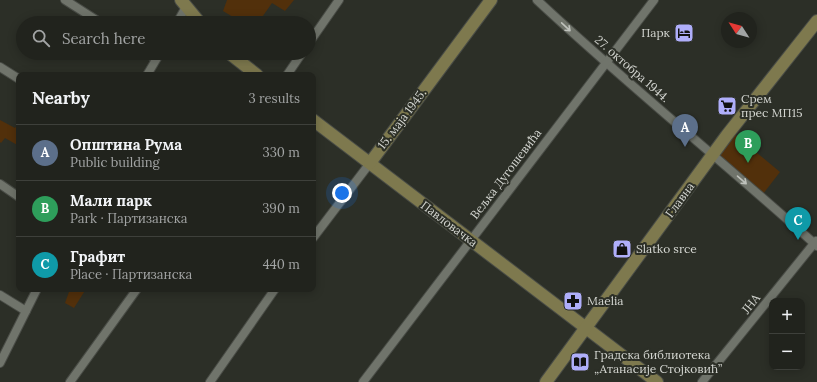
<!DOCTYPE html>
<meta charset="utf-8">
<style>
body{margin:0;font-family:Lora,serif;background:#292b26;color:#f1f3f6}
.controls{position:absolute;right:12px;bottom:12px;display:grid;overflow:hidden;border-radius:8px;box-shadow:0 2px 10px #0003}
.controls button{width:36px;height:36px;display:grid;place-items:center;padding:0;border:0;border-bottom:1px solid #3e403b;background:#21231d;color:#f1f3f6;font:20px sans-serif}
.compass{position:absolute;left:721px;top:12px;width:36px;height:36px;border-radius:50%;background:#21231d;box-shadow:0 2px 10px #0003;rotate:306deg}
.you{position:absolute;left:342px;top:193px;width:14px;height:14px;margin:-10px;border:3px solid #fff;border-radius:50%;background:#1a73e8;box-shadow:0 0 0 6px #1a73e833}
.badge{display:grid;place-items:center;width:26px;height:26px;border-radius:50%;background:#afaefa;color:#fff;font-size:13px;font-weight:700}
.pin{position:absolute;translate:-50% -33px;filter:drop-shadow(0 1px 2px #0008)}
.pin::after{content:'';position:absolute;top:21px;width:14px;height:12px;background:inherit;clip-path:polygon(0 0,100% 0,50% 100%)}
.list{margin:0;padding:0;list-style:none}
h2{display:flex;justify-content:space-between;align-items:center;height:52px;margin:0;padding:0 16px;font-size:17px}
h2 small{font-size:13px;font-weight:400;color:#a2a4a4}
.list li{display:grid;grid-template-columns:26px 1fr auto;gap:12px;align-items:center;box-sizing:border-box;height:56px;padding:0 16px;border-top:1px solid #3e403b}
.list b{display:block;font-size:15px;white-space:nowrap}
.list p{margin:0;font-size:13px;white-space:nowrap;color:#a2a4a4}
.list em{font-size:13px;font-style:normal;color:#a2a4a4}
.icon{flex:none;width:22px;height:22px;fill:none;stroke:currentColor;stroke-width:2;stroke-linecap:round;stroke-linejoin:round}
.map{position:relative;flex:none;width:817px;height:382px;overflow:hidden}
.search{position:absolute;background:#21231d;box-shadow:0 2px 10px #0003;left:16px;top:16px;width:300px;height:44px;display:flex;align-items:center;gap:10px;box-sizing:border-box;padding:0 14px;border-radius:22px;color:#a2a4a4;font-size:15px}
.panel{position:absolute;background:#21231d;box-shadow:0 2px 10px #0003;left:16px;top:72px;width:300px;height:220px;border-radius:8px}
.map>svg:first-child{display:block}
.green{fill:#52300b}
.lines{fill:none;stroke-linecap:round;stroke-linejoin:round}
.street-casing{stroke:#494c46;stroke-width:10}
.secondary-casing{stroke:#494c46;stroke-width:14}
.street{stroke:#70746b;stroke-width:8}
.secondary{stroke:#7e794e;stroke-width:12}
.oneway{stroke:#bfc2bc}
.labels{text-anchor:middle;stroke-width:4;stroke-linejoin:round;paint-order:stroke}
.poi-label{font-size:12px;fill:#d3d5d0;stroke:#2c2f27;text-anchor:start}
.street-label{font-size:12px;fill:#d3d5d0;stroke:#2c2f27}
</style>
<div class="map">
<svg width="817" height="382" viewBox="0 0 817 382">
<rect width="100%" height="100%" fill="#2c2f27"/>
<!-- green -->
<g class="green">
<path d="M227 0H294L285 11 272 3 258 23H243L223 11Z"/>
<path d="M0 120 15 128 19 121V146L5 138 1 143 0 142Z"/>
<path d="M732 132 780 172 763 194 715 154Z"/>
<path d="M70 289H86L74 308 65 303Z"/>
</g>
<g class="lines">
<!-- street casing -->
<g class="street-casing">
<g id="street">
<path d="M65 0 101 23"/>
<path d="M537 0C628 85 725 163 817 246"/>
<path d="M177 23 186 7"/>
<path d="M309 43 339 0"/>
<path d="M147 53 156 59"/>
<path d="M0 67 19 79"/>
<path d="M147 75 160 53"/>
<path d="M287 75 302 53"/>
<path d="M0 184 19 197"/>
<path d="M313 238 370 163"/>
<path d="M0 295 26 311"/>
<path d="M0 363 37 289"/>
<path d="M70 382 137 289"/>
<path d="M210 382 275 289"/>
<path d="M363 382 654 0"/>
<path d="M702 382 816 241"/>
</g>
</g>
<!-- secondary casing -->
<g class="secondary-casing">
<g id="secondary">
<path d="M181 0 200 23"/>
<path d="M229 53 257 75"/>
<path d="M313 120 657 382"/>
<path d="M370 163 491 0"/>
<path d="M546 382 727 135 817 21"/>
</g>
</g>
<!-- street -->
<use href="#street" class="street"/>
<!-- secondary -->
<use href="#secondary" class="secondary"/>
</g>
<!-- one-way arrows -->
<defs><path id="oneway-shaft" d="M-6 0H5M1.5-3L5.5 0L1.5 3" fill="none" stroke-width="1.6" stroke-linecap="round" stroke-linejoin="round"/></defs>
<g class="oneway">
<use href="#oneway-shaft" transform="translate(566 27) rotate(43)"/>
<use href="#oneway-shaft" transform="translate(742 180) rotate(41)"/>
</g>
<!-- icons -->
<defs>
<g id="hotel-square" transform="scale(1)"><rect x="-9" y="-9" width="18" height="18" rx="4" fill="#afaefa" stroke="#2c2f27"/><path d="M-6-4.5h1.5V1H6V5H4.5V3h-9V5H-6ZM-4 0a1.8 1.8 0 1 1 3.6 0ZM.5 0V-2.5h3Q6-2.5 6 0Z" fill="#111"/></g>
<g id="supermarket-square" transform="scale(1)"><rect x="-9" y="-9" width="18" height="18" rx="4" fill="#afaefa" stroke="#2c2f27"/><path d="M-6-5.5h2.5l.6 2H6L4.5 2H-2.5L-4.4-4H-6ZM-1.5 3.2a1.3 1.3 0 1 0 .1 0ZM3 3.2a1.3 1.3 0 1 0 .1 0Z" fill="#111"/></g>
<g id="shop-square" transform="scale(1)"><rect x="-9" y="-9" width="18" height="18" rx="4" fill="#afaefa" stroke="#2c2f27"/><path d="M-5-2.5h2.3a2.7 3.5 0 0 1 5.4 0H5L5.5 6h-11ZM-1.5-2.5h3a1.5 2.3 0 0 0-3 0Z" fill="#111"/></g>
<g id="pharmacy-square" transform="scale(1)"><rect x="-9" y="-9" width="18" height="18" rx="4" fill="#afaefa" stroke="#2c2f27"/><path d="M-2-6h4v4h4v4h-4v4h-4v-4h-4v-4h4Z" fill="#111"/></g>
<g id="library-square" transform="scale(1)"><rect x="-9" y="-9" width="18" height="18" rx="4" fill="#afaefa" stroke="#2c2f27"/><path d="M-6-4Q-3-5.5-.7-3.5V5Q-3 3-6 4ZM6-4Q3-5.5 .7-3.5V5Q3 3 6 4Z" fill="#111"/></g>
</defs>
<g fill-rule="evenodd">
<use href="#hotel-square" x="684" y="33"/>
<use href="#supermarket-square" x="727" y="106"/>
<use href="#shop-square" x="622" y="249"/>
<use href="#pharmacy-square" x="573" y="301"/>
<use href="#library-square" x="580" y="362"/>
</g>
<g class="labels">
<!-- poi labels -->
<g class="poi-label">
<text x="670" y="37" text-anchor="end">Парк</text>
<text x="741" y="103">Срем<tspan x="741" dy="14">прес МП15</tspan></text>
<text x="636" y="253">Slatko srce</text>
<text x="587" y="305">Maelia</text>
<text x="594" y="359">Градска библиотека<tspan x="594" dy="14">„Атанасије Стојковић”</tspan></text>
</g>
<!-- street labels -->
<g class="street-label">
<text transform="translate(632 69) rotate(41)" y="4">27. октобра 1944.</text>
<text transform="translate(402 119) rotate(-53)" y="4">15. маја 1945.</text>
<text transform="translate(506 174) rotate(-53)" y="4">Вељка Дугошевића</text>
<text transform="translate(680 200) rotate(-54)" y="4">Главна</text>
<text transform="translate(449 224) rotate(37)" y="4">Павловачка</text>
<text transform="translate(751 304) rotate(-51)" y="4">ЈНА</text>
</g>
</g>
</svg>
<div class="controls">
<button>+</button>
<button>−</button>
</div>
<svg class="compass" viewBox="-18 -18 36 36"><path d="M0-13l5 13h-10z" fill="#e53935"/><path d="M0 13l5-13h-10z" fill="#a2a4a4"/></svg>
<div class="you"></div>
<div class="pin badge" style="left:685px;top:147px;background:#5c6f8a">A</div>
<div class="pin badge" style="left:748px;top:163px;background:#2e9e5b">B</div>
<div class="pin badge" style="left:798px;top:240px;background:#0f9aa8">C</div>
<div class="search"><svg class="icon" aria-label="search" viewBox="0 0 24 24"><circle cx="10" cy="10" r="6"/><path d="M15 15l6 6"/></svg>Search here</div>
<section class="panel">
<h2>Nearby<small>3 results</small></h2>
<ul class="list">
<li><span class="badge" style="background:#5c6f8a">A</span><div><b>Општина Рума</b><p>Public building</p></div><em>330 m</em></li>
<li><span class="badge" style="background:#2e9e5b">B</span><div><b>Мали парк</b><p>Park · Партизанска</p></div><em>390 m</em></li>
<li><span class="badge" style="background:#0f9aa8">C</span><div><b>Графит</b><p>Place · Партизанска</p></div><em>440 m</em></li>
</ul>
</section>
</div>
